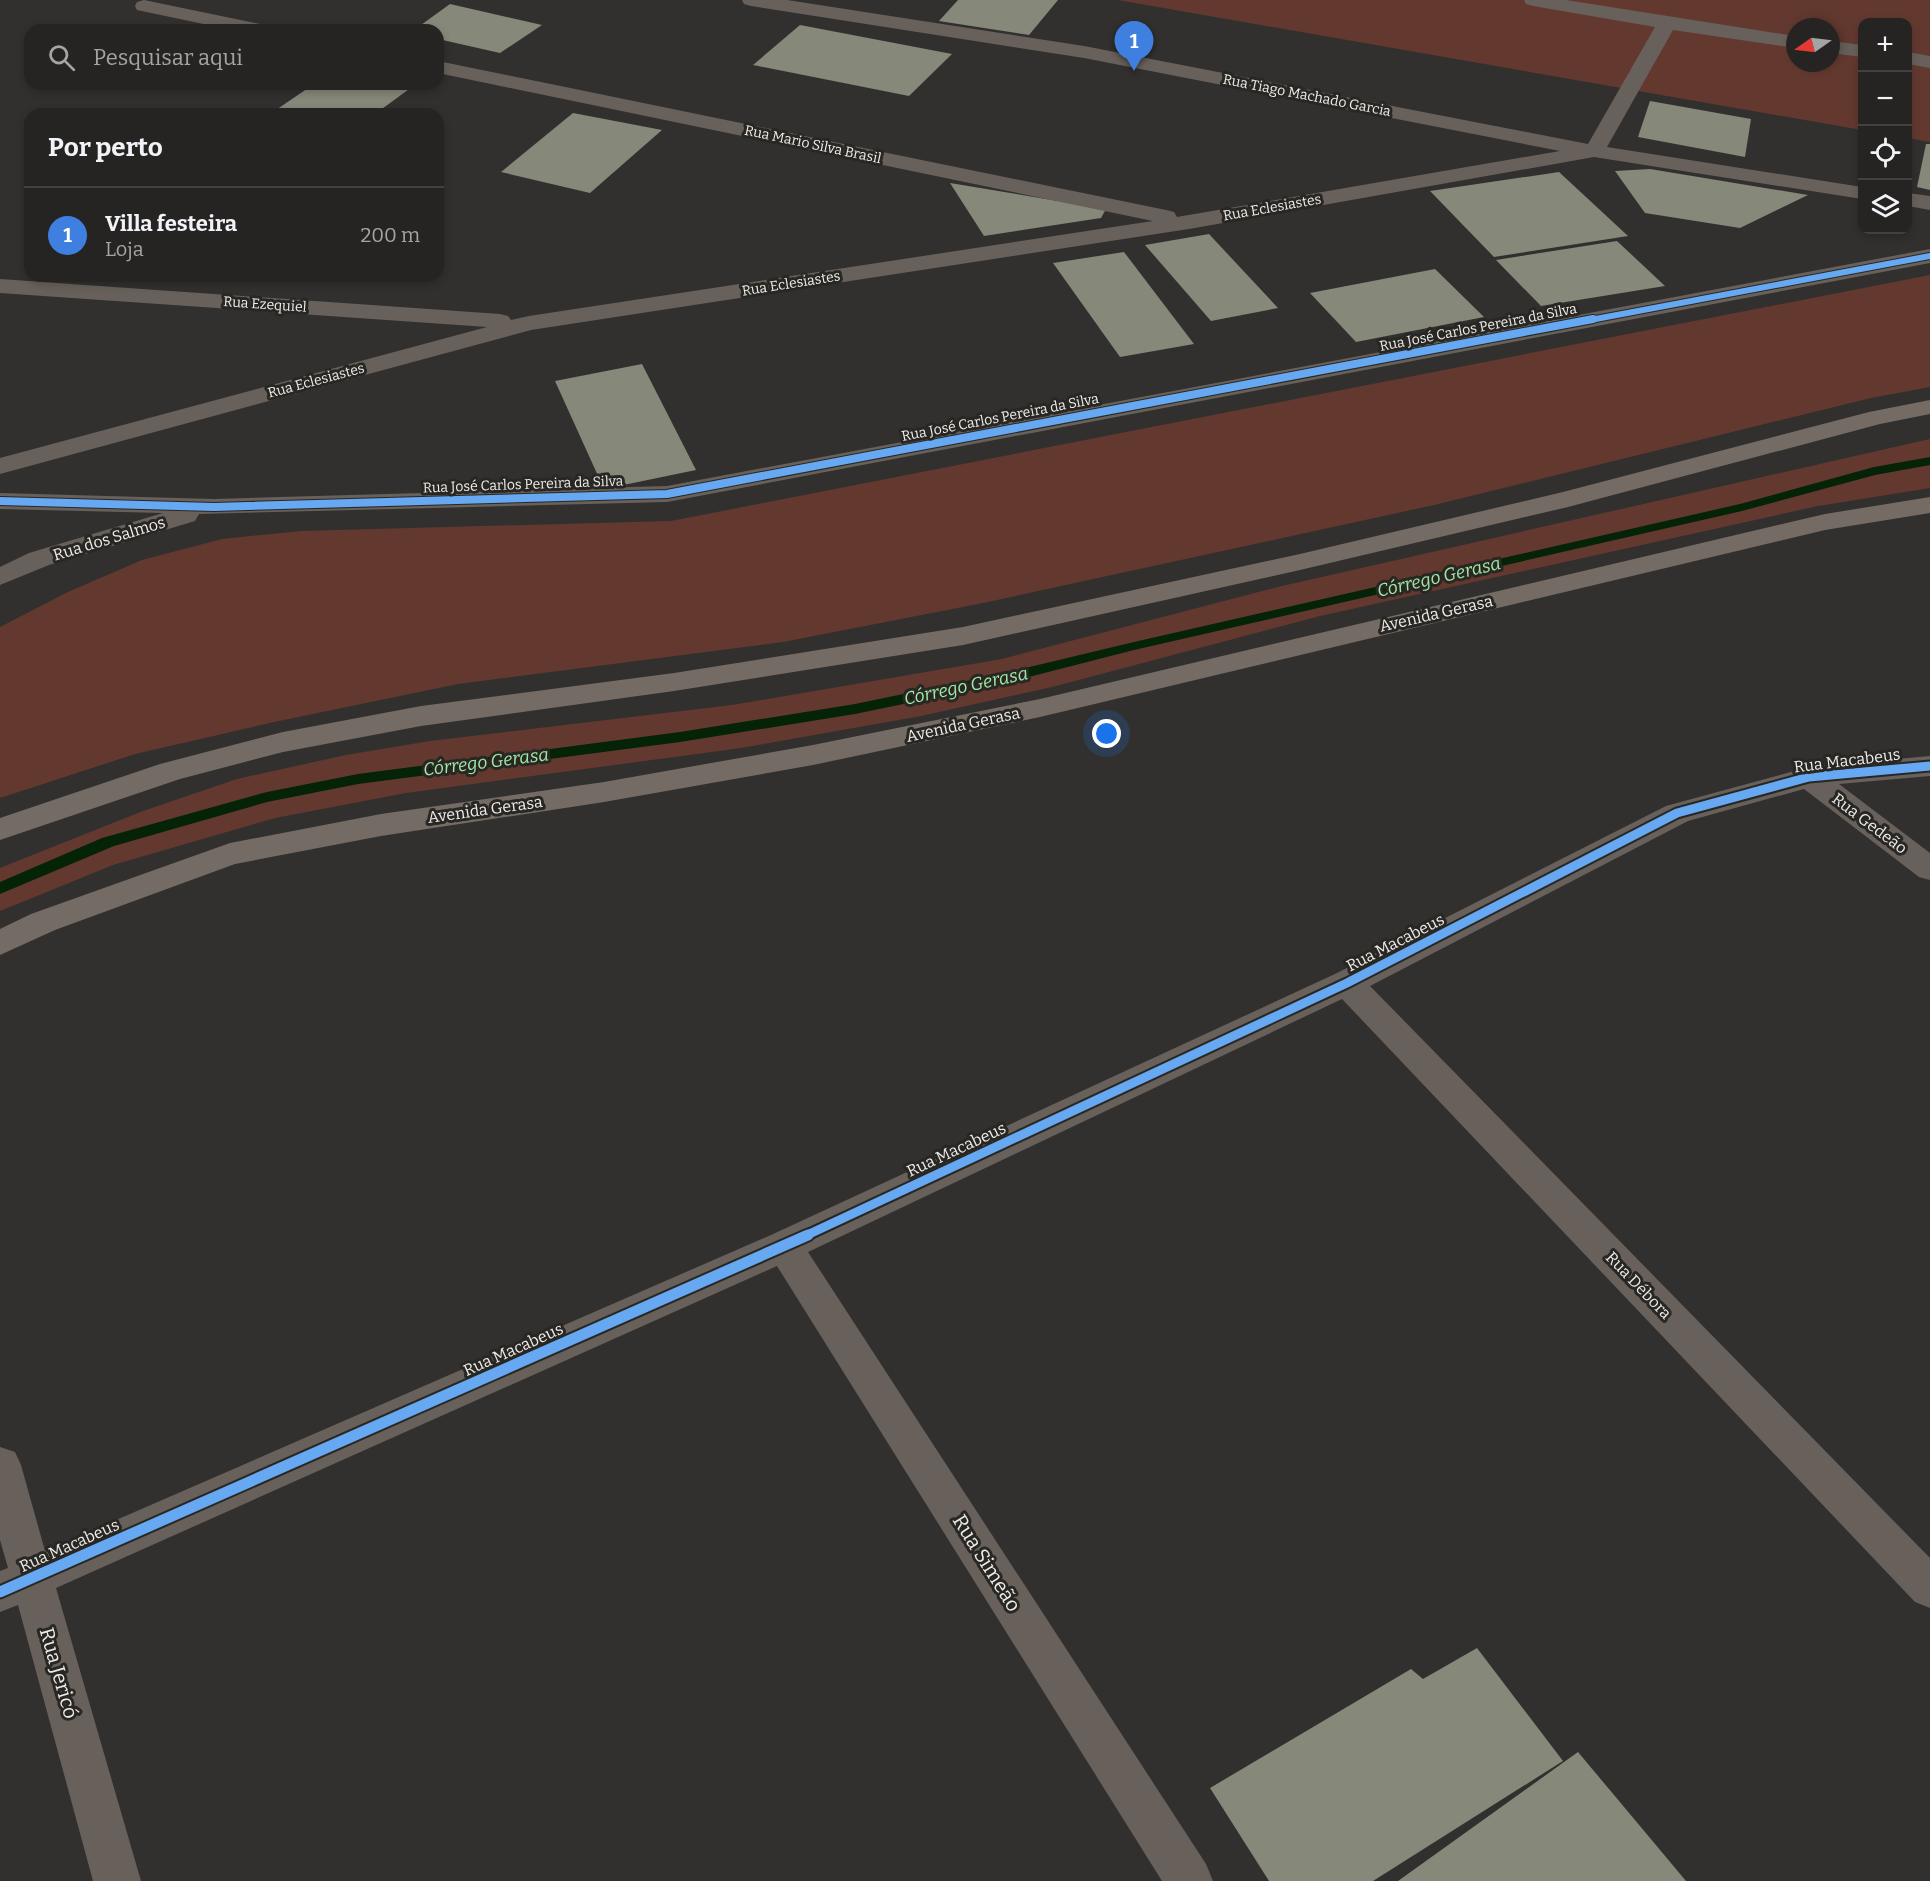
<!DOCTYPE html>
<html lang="pt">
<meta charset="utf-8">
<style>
body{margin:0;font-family:Bitter,serif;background:#2e2c2a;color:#f1f3f6}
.controls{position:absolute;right:18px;top:18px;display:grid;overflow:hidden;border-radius:12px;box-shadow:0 3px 9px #0003}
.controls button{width:54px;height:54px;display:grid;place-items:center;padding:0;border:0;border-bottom:2px solid #424140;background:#262422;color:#f1f3f6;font:30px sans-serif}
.compass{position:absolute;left:1786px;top:18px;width:54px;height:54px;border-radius:50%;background:#262422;box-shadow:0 3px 9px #0003;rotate:256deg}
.you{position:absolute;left:1107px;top:734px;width:21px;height:21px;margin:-15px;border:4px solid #fff;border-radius:50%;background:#1a73e8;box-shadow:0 0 0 9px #1a73e833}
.badge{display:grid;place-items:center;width:39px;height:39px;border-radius:50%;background:#8bbbb9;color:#fff;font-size:20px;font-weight:700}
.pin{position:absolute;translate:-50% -50px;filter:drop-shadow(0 2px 3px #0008)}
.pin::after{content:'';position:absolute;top:32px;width:21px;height:18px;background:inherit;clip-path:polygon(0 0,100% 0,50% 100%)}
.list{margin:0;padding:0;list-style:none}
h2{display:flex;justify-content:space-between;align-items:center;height:78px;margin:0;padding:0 24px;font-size:26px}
h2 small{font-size:20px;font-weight:400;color:#a4a4a5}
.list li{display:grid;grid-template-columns:39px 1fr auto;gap:18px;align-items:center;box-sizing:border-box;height:96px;padding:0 24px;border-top:2px solid #424140}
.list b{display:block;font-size:22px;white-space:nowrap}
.list p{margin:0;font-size:20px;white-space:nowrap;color:#a4a4a5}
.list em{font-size:20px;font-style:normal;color:#a4a4a5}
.icon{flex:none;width:33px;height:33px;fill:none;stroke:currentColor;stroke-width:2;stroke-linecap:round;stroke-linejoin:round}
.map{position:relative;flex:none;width:1930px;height:1881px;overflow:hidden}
.search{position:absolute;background:#262422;box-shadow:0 3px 9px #0003;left:24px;top:24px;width:420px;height:66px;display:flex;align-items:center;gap:15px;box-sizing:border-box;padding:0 21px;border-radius:18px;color:#a4a4a5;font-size:22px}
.panel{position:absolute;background:#262422;box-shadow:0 3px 9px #0003;left:24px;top:108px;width:420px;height:174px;border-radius:18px}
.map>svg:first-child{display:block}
.green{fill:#63392f;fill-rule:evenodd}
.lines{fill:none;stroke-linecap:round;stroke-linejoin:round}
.stream{fill:#042307;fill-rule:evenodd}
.building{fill:#86887a}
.minor{fill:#68615b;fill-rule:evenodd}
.secondary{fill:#746c64;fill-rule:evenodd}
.cycleway-far3-casing{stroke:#292723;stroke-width:8}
.cycleway-far2-casing{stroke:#292723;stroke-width:10}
.cycleway-far1-casing{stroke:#292723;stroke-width:13}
.cycleway-casing{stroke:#292723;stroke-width:15}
.cycleway-far3{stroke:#66a8f1;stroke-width:6}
.cycleway-far2{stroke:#66a8f1;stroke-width:8}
.cycleway-far1{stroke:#66a8f1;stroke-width:9}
.cycleway{stroke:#66a8f1;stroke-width:11}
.labels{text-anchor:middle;stroke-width:6;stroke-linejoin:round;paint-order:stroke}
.far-street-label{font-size:14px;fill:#edece9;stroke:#292723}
.street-label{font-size:16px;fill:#edece9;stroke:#292723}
.water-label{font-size:18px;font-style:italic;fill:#a0e8a4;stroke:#292723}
.near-street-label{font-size:20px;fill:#edece9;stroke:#292723}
</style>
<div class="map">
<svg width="1930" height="1881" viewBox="0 0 1930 1881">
<rect width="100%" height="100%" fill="#32302e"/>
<!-- green -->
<g class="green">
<path d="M1118 0H1930V142L1908 138V22H1862V130ZM1795 27H1831V63H1795Z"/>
<path d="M1930 275V387L1871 398 1434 505 983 603 783 642 458 684 274 722 135 754 0 798V627L68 592 142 560 222 539 302 531 671 521Z"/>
<path d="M1930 439V488L1818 506 1320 616 1052 687 921 716 741 748 406 793 275 818 113 865 0 911V868L143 811 237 779 346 755 430 741 732 705 1002 659 1282 586Z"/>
</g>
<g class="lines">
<!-- stream -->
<path class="stream" d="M1930 457V465L1875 475 1742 511 1134 650 1005 683 855 714 680 742 358 784 267 802 114 846 0 894V882L102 838 267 792 358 774 680 732 855 704 1005 673 1134 642 1740 504 1874 467Z"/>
</g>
<!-- building -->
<g class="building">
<path d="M958 0H1058L1029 35 939 21Z"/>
<path d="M450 4 542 25 500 53 438 39V30H414Z"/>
<path d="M800 25 952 54 909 96 753 65Z"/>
<path d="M314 84H416L375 114H270Z"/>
<path d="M1650 101 1751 119 1745 157 1638 137Z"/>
<path d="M573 113 662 130 590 193 501 172Z"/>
<path d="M1926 144H1930V190L1917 187Z"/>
<path d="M1650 169 1808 195 1740 228 1645 213 1615 171Z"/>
<path d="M1559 172 1628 236 1494 257 1430 191Z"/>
<path d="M950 183 1106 209 1101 218 984 236Z"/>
<path d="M1209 234 1278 308 1211 321 1145 245Z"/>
<path d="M1617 241 1665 286 1541 306 1496 260Z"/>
<path d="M1124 252 1194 344 1120 357 1053 263Z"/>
<path d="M1435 269 1484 317 1356 342 1310 293Z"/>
<path d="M642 364 696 470 604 489 555 381Z"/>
<path d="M1477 1648 1563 1761 1373 1881H1269L1210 1788 1411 1669 1423 1679Z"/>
<path d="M1578 1752 1686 1881H1398Z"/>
</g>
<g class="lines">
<!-- minor -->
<g class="minor">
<path d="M144 0 260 24 267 26 270 30H232L137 10 135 6 137 2Z"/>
<path d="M742 0H787L1084 46 1588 144 1655 27 1533 6 1526 4 1524 0H1566L1795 36V48L1673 30 1607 147 1862 187V199L1594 157 1189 229 531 330 0 474V458L487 327 0 293V279L500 314 508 316 511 320 529 316 1153 221 438 73V61L1166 210 1174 212 1177 217 1560 151 1084 58 751 6 744 4Z"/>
<path d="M1831 41 1862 45V57L1831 53Z"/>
<path d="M1908 52 1930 56V68L1908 64Z"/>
<path d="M1908 193 1930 196V210L1908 206Z"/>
<path d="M1930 249V263L667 502 199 514 195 521 49 565 0 585V567L29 553 163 513 0 509V493L214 499 667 486Z"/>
<path d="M1930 756V776L1839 784 1930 853V880L1919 877 1804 789 1688 821 1370 986 1930 1558V1608L1915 1602 1342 999 808 1252 1206 1864 1213 1881H1162L777 1266 56 1588 141 1881H93L18 1605 0 1612V1571L8 1568 0 1540V1447L15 1452 21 1465 45 1551 771 1235 1335 974 1666 806 1809 767Z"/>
</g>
<!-- secondary -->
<g class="secondary">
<path d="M1930 400V414L1880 424 1568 507 1300 570 963 645 674 691 421 726 283 752 180 779 0 840V818L160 764 283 732 421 706 674 673 963 627 1300 554 1563 492 1869 412Z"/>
<path d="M1930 497V513L1825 530 1040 717 813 765 604 802 381 836 235 864 55 930 0 955V929L31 914 230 843 381 814 604 782 813 745 1040 699 1825 514Z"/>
</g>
<!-- cycleway-far3 casing -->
<g class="cycleway-far3-casing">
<path id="cycleway-far3" d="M1585 321 1930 256"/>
</g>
<!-- cycleway-far2 casing -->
<g class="cycleway-far2-casing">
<path id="cycleway-far2" d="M0 501 214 507 667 494 1593 319"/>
</g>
<!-- cycleway-far1 casing -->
<g class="cycleway-far1-casing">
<path id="cycleway-far1" d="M805 1236 1347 983 1677 813 1809 777 1930 766"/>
</g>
<!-- cycleway casing -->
<g class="cycleway-casing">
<path id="cycleway" d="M0 1592 808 1235"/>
</g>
<!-- cycleway-far3 -->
<use href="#cycleway-far3" class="cycleway-far3"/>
<!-- cycleway-far2 -->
<use href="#cycleway-far2" class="cycleway-far2"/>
<!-- cycleway-far1 -->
<use href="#cycleway-far1" class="cycleway-far1"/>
<!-- cycleway -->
<use href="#cycleway" class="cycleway"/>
</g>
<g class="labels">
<!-- far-street labels -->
<g class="far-street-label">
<text transform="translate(1307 95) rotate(11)" y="5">Rua Tiago Machado Garcia</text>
<text transform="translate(813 144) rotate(12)" y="5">Rua Mario Silva Brasil</text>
<text transform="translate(1272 207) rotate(-10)" y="5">Rua Eclesiastes</text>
<text transform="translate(791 283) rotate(-9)" y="5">Rua Eclesiastes</text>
<text transform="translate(265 304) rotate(4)" y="5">Rua Ezequiel</text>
<text transform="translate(1478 327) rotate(-11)" y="5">Rua José Carlos Pereira da Silva</text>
<text transform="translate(316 380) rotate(-15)" y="5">Rua Eclesiastes</text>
<text transform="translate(1000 417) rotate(-11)" y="5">Rua José Carlos Pereira da Silva</text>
<text transform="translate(523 484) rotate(-2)" y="5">Rua José Carlos Pereira da Silva</text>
</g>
<!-- street labels -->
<g class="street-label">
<text transform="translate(109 538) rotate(-17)" y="6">Rua dos Salmos</text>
<text transform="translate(1436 613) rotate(-13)" y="6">Avenida Gerasa</text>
<text transform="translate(963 724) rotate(-12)" y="6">Avenida Gerasa</text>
<text transform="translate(1847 760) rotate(-7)" y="6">Rua Macabeus</text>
<text transform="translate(485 809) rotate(-8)" y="6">Avenida Gerasa</text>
<text transform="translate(1870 823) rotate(37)" y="6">Rua Gedeão</text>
<text transform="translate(1395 942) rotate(-27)" y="6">Rua Macabeus</text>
<text transform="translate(956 1149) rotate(-25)" y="6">Rua Macabeus</text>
<text transform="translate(1639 1285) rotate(46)" y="6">Rua Débora</text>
<text transform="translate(513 1349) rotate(-24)" y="6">Rua Macabeus</text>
<text transform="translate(69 1545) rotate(-24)" y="6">Rua Macabeus</text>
</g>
<!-- water labels -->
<g class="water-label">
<text transform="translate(1439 577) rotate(-13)" y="6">Córrego Gerasa</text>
<text transform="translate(966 686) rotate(-12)" y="6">Córrego Gerasa</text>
<text transform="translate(486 762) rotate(-7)" y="6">Córrego Gerasa</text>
</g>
<!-- near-street labels -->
<g class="near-street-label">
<text transform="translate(987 1563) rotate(58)" y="7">Rua Simeão</text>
<text transform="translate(59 1673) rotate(74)" y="7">Rua Jericó</text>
</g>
</g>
</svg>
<div class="controls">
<button>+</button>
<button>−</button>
<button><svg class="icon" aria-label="locate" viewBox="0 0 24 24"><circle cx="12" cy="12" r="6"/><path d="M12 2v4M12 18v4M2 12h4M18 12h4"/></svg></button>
<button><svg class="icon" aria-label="layers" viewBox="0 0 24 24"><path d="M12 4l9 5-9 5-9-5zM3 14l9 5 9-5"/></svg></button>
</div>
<svg class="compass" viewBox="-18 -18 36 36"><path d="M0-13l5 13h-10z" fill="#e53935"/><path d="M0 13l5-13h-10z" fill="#a4a4a5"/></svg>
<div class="you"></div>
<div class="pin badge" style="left:1134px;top:71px;background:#3f7fe0">1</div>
<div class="search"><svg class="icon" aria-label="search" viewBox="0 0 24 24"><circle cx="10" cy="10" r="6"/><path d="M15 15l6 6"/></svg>Pesquisar aqui</div>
<section class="panel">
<h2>Por perto<small></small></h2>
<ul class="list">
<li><span class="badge" style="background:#3f7fe0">1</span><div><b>Villa festeira</b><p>Loja</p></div><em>200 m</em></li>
</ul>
</section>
</div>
